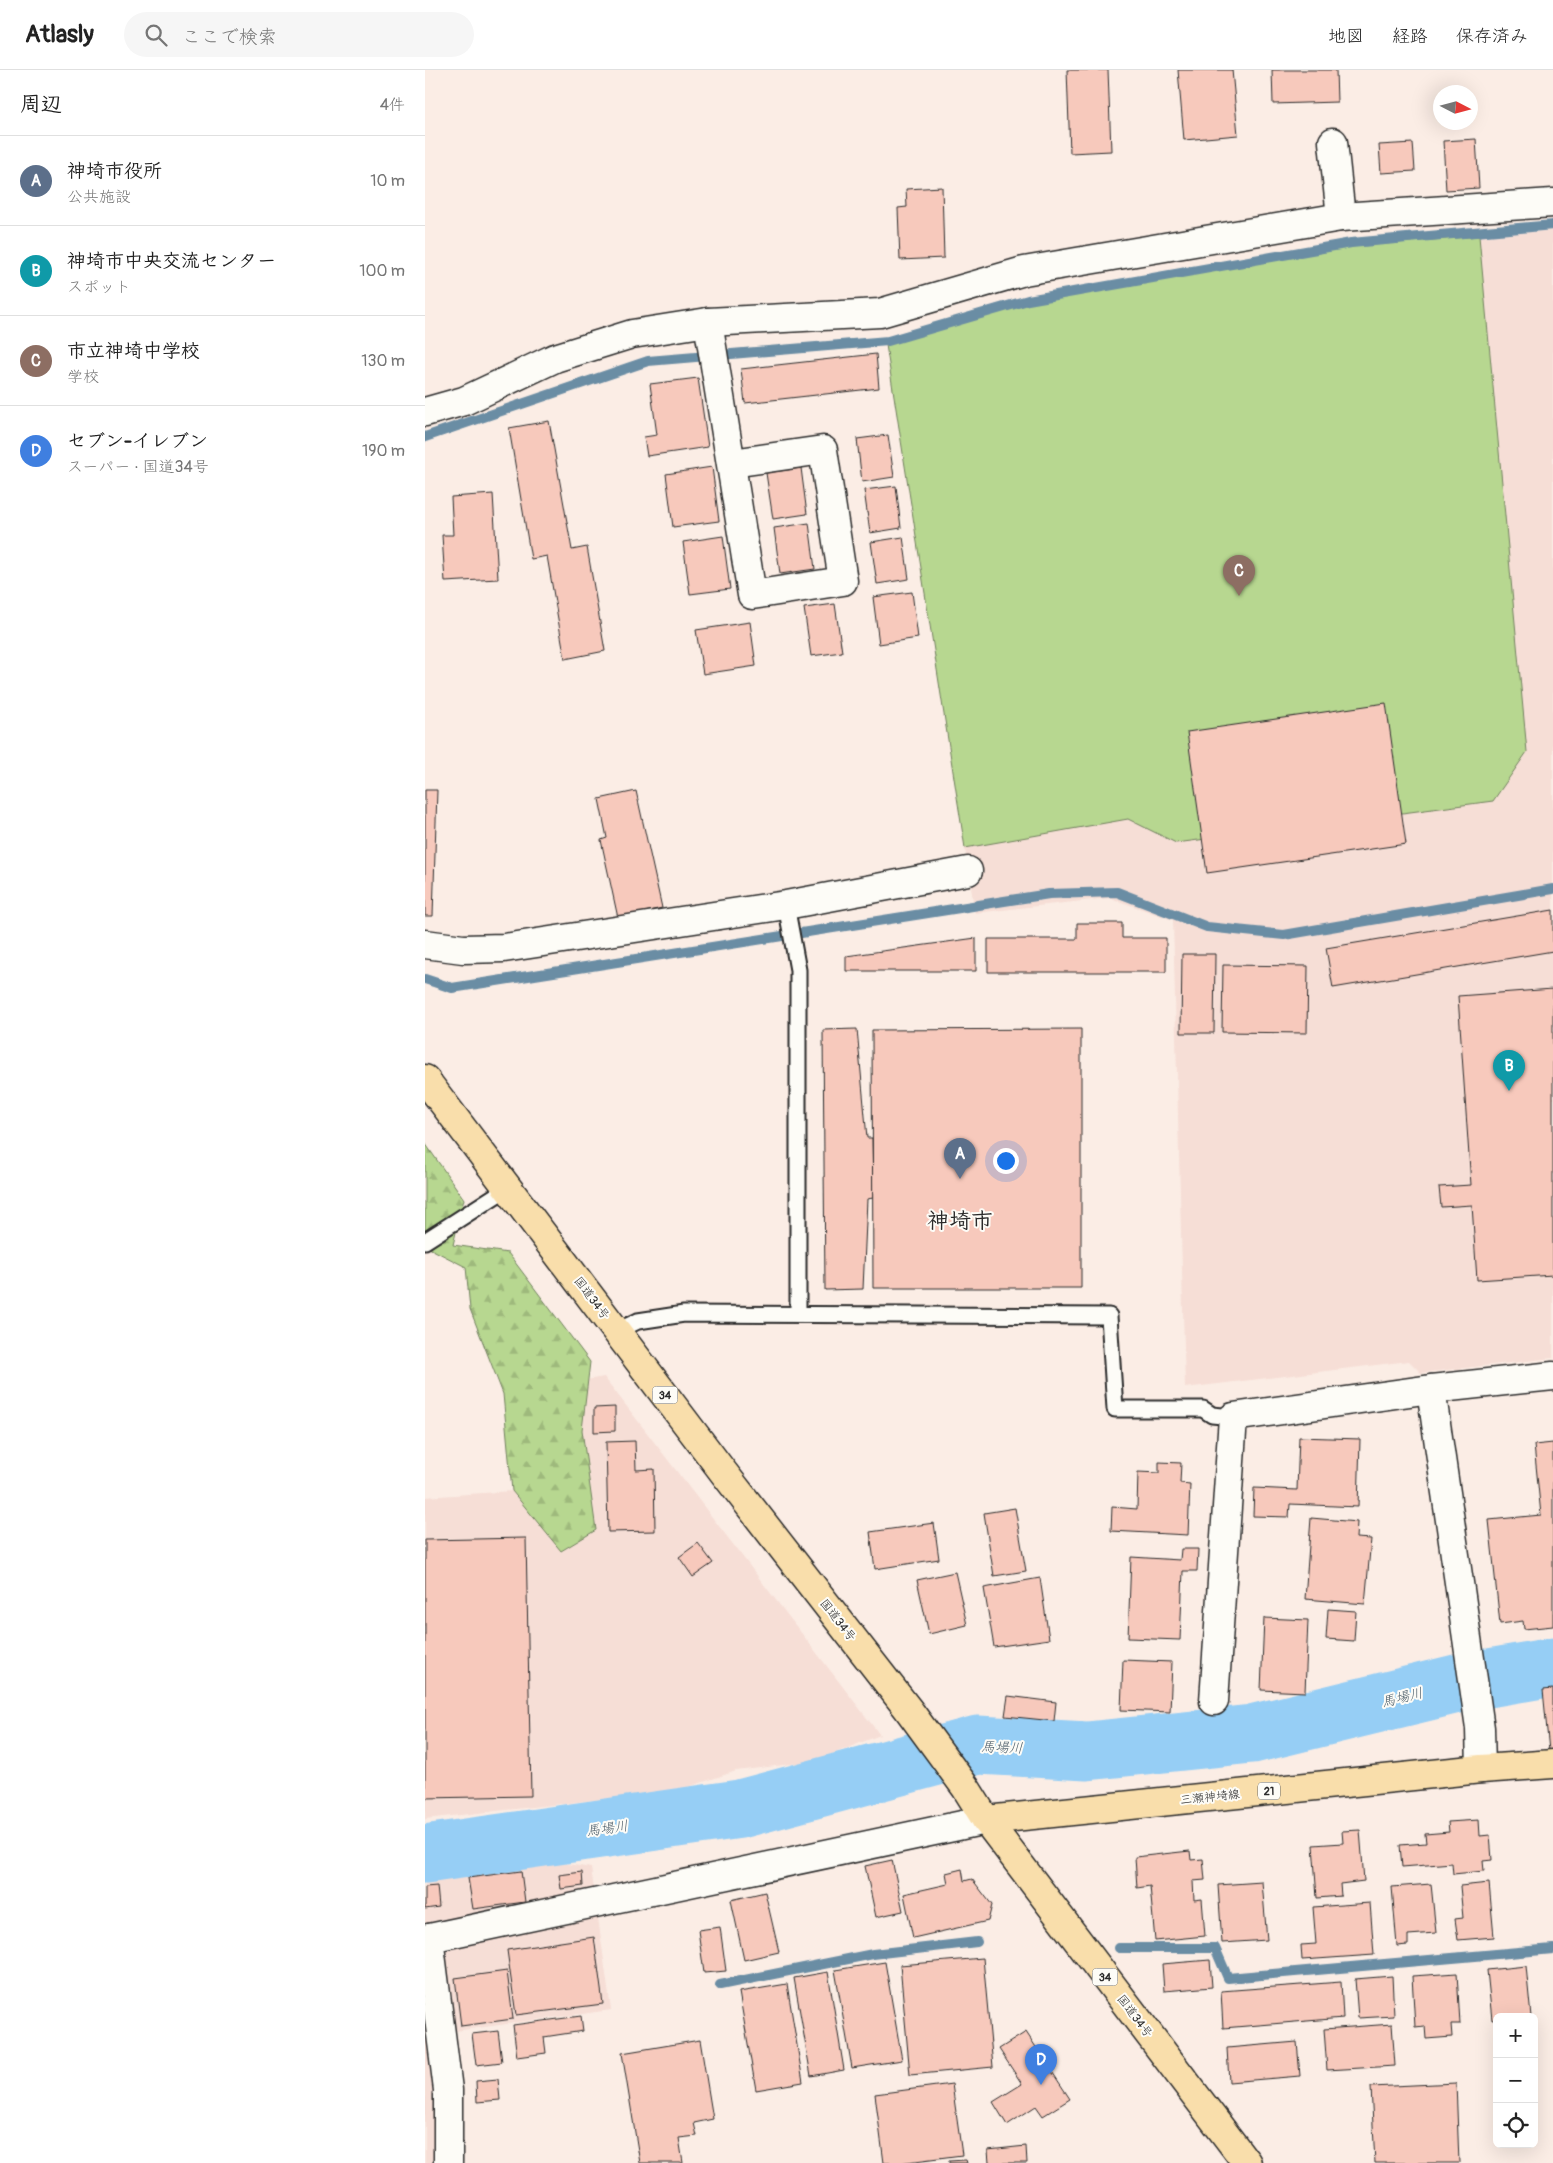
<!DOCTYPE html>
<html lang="ja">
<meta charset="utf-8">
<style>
body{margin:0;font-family:Pangolin,"Klee One",sans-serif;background:#f6f6f6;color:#222}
.controls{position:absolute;right:15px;bottom:15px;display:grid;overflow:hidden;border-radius:8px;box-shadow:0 5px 20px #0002}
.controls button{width:45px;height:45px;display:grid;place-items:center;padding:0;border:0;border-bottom:1px solid #e0e0e0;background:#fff;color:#222;font:25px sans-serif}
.compass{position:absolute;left:1008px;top:15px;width:45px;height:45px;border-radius:50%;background:#fff;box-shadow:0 5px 20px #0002;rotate:96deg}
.you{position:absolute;left:580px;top:1090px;width:18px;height:18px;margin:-12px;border:4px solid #fff;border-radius:50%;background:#1a73e8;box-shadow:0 0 0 8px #1a73e833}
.badge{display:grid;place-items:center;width:32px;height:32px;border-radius:50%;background:#ea580c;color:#fff;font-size:16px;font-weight:700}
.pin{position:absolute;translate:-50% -41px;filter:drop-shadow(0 1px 2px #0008)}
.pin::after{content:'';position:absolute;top:26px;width:18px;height:15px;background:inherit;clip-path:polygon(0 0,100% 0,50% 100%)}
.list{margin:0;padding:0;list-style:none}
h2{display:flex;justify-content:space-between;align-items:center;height:65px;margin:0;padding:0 20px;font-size:21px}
h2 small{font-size:16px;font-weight:400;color:#767676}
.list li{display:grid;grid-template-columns:32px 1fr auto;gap:15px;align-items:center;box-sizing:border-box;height:90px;padding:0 20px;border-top:1px solid #e0e0e0}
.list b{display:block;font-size:19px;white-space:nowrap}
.list p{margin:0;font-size:16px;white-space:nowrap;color:#767676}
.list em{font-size:16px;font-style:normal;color:#767676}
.icon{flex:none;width:28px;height:28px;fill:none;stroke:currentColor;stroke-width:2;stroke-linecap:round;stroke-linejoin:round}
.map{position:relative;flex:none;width:1128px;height:2093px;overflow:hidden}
header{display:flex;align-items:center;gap:30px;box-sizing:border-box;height:70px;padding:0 25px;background:#fff;border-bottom:1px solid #e0e0e0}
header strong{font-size:24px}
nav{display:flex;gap:28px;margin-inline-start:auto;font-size:18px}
.search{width:350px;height:45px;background:#f6f6f6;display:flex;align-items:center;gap:12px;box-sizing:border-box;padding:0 18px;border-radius:28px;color:#767676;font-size:19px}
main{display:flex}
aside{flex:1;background:#fff}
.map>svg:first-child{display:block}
.built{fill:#f6ded6}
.forest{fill:url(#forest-firs);stroke:#71815e}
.pitch{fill:#b7d790;stroke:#71815e}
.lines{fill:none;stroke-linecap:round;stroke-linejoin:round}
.stream{stroke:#6b8da4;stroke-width:10}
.river{stroke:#96cef5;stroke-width:59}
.building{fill:#f7c9bc;stroke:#2b2b2b}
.service-casing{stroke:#2b2b2b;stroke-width:19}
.minor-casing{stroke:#2b2b2b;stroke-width:31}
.primary-casing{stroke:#2b2b2b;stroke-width:31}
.trunk-casing{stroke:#2b2b2b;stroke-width:31}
.service{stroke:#fdfcf7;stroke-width:15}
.minor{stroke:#fdfcf7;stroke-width:28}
.primary{stroke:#f9deab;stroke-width:28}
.trunk{stroke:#f9deab;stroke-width:28}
.labels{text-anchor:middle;stroke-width:4;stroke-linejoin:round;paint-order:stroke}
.shield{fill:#fdfcf7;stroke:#6a6a68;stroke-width:1}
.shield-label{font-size:11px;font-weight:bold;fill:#2b2b2b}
.street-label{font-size:12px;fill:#2b2b2b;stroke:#fdfcf7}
.water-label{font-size:14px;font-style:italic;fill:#4b5c68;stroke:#fdfcf7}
.town-label{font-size:22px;font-weight:bold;fill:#2b2b2b;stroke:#fdfcf7}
</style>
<header>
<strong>Atlasly</strong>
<div class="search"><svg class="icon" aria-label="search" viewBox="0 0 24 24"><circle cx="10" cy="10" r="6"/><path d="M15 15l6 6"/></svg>ここで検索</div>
<nav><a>地図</a><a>経路</a><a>保存済み</a></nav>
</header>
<main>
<aside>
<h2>周辺<small>4件</small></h2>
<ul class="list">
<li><span class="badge" style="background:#5c6f8a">A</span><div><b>神埼市役所</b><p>公共施設</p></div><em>10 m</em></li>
<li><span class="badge" style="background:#0f9aa8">B</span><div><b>神埼市中央交流センター</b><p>スポット</p></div><em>100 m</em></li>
<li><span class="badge" style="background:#8d6e63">C</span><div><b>市立神埼中学校</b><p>学校</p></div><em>130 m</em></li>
<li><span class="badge" style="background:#3f7fe0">D</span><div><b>セブン-イレブン</b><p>スーパー · 国道34号</p></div><em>190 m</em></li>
</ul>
</aside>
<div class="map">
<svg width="1128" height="2093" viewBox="0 0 1128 2093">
<defs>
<pattern id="forest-firs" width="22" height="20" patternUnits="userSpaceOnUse" patternTransform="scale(1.25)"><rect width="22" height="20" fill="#b7d790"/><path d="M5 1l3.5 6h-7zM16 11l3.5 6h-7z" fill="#9eb97c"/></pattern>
</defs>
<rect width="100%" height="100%" fill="#fbede5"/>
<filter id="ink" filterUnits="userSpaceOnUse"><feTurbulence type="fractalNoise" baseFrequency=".02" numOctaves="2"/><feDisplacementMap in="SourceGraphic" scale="10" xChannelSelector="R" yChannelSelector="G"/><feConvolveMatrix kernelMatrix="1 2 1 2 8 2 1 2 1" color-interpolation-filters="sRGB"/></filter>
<g filter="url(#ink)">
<!-- built -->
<g class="built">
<path d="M1128 160V1288L996 1303 984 1291 760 1318 748 850 685 828 550 843 461 275 601 233 925 177Z"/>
<path d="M179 1307 455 1665 390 1691 311 1701 251 1721 0 1749V1427L87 1421 78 1324Z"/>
<path d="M114 1789 166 1798 186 1940 8 1964 11 2092 0 2093V1807Z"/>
</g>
<!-- forest -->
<path class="forest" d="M0 1073 39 1129 28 1175 83 1183 165 1292 157 1360 171 1460 136 1481 87 1421 78 1324 45 1239 41 1197 0 1176Z"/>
<!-- pitch -->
<path class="pitch" d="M1054 166 1102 682 1068 731 751 773 703 749 540 778 461 275 601 233 925 177Z"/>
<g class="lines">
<!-- stream -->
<g class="stream">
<path d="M0 367 223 291 463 271 603 230 926 173 1128 155"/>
<path d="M0 909 27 918 624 824 692 822 782 857 859 865 1128 819"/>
<path d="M694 1878H790L803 1908 1128 1879"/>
<path d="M295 1915 448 1884 552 1872"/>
</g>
<!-- river -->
<path class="river" d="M0 1784 315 1739 553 1675 662 1681 827 1664 1040 1612 1128 1597"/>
</g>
<!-- building -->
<g class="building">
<path d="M642 0H683L686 81 645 83Z"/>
<path d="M753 0H807L813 65 759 70Z"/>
<path d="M847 0H911L912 32 848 34Z"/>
<path d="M1051 69 1054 118 1021 120 1018 71Z"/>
<path d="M988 73 990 101 956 103 954 75Z"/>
<path d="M517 117 519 188 475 190 473 138 482 137 481 119Z"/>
<path d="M451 284 454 318 320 333 316 299Z"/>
<path d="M273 308 283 377 222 386 219 367 232 365 225 314Z"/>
<path d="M124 351 147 480 162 477 180 581 140 589 122 486 106 489 84 358Z"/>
<path d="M463 365 469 407 437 412 432 369Z"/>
<path d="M287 397 294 451 248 457 241 404Z"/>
<path d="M376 398 382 444 348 449 341 403Z"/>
<path d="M471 416 476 458 445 463 439 420Z"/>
<path d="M68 424 73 509 20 512 17 465H28L26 427Z"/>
<path d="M384 453 390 499 355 504 349 458Z"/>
<path d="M298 466 305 519 265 524 258 472Z"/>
<path d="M478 467 484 509 452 514 446 472Z"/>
<path d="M487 522 493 568 454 574 448 527Z"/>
<path d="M410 534 417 582 386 586 379 538Z"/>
<path d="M325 552 331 596 278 604 271 560Z"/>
<path d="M961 633 981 774 782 803 762 662Z"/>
<path d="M0 720H12L8 846H0Z"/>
<path d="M211 721 237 838 193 848 176 770 182 768 174 729Z"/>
<path d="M1128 840V881L908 918 901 878Z"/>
<path d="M652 853H697V868H741V902H563V869H652Z"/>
<path d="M551 868V901H421V886Z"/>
<path d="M757 884H790L789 963H756Z"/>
<path d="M798 895 883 896 882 963 797 962Z"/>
<path d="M1128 919V1205L1052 1210 1047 1135 1016 1137 1014 1117 1046 1115 1033 926Z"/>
<path d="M432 959 442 1068H447L448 1128 442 1129 438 1219 400 1220 398 960Z"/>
<path d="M656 959V1218H448L447 960Z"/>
<path d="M190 1337V1361L169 1362V1338Z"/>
<path d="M874 1367 935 1369 933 1437 865 1434 864 1447 828 1446 829 1418 872 1420Z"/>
<path d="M210 1371 211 1400 229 1399 230 1461 183 1462 181 1372Z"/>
<path d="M1128 1373V1556L1099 1559 1098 1551 1075 1554 1064 1450 1116 1445 1109 1375Z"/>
<path d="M734 1392 756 1393 755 1413 765 1414 763 1465 686 1461 687 1437 712 1439 713 1402 734 1403Z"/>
<path d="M590 1438 601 1501 569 1506 559 1443Z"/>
<path d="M886 1448 932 1452 931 1468 946 1469 940 1534 880 1529Z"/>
<path d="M509 1453 514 1489 450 1499 445 1462Z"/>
<path d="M101 1468 106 1726 0 1728V1470Z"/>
<path d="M273 1473 288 1493 268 1507 254 1487Z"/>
<path d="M756 1479H773L772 1501H758L755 1570 703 1568 706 1487 755 1490Z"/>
<path d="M530 1502 542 1555 504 1564 492 1510Z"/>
<path d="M615 1508 624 1569 569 1577 559 1518Z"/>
<path d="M903 1539 931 1541 929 1571 901 1569Z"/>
<path d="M839 1548 883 1550 880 1622 836 1620Z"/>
<path d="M698 1590 747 1592 745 1642 696 1640Z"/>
<path d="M1128 1619V1680L1124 1681 1118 1620Z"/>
<path d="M583 1626 631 1632 629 1651 580 1646Z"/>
<path d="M1054 1750 1055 1766 1065 1765 1067 1790 1058 1791 1059 1801 1028 1804 1027 1793 977 1797 975 1775 1001 1773 1000 1764 1024 1762 1023 1752Z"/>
<path d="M935 1760 939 1811 915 1814 916 1826 892 1828 888 1775 918 1773 917 1761Z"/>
<path d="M765 1781 766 1790 778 1789 780 1810 768 1811 769 1830 777 1829 780 1866 730 1871 725 1816 712 1818 710 1787Z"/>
<path d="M467 1790 478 1841 451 1847 440 1796Z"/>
<path d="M537 1799 539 1811 547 1809 567 1835 563 1851 488 1868 479 1824 523 1814 521 1803Z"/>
<path d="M96 1801 100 1832 48 1839 43 1808Z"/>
<path d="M157 1802 158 1816 136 1819 134 1805Z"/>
<path d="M837 1812 842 1870 797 1873 793 1815Z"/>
<path d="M1064 1813 1069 1867 1033 1870 1030 1849 1038 1848 1035 1816Z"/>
<path d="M1006 1814 1011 1863 983 1865V1875L972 1876 967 1817Z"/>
<path d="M12 1816 14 1837 0 1839V1817Z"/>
<path d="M340 1822 354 1882 319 1890 306 1830Z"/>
<path d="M945 1833 949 1885 877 1890 876 1875 891 1874 888 1837Z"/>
<path d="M295 1857 301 1901 279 1903 273 1860Z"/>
<path d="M169 1867 178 1934 91 1945 82 1880Z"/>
<path d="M558 1888 568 1997 485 2005 475 1895Z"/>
<path d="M785 1890 787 1917 739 1921 737 1894Z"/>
<path d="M460 1892 477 1990 427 1998 410 1900Z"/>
<path d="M1101 1896 1106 1947H1072V1949L1067 1950 1062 1900Z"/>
<path d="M82 1901 88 1949 36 1956 30 1908Z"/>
<path d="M403 1902 419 2000 386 2006 369 1908Z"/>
<path d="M1032 1903 1035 1954H1026L1027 1967 1001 1969 1000 1956 990 1957 987 1906Z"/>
<path d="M967 1906 969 1946 933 1948 930 1909Z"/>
<path d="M916 1912 918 1948 798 1958 796 1921Z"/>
<path d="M362 1914 378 2012 331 2020 314 1922Z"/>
<path d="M156 1946 158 1961 119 1967 121 1983 92 1987 88 1955Z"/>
<path d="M967 1954 970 1996 902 2000 899 1959Z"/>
<path d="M73 1961 77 1992 51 1995 47 1964Z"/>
<path d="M601 1962 645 2029 618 2046 611 2036 582 2055 568 2032 597 2014 574 1979Z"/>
<path d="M275 1970 288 2049 269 2053 272 2066 254 2068 258 2093H215L197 1983Z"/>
<path d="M872 1972 875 2006 804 2012 802 1978Z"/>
<path d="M73 2009 75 2030 52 2032 51 2011Z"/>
<path d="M1031 2013 1034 2093H950L946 2017Z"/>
<path d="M527 2014 537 2085 474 2093H459L450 2024Z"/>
<path d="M601 2076 602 2093H564L563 2080Z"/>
<path d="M541 2090 542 2093H524V2091Z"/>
</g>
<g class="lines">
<!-- service casing -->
<g class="service-casing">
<g id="service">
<path d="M361 835 373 900V1244"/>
<path d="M0 1171 84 1117"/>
<path d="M192 1261 213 1251 259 1244 684 1246 690 1339H778L787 1345 808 1347"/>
</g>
</g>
<!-- minor casing -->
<g class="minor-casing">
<g id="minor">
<path d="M908 72 916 147"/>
<path d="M283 252 327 525 418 511 398 380 307 393"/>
<path d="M0 342 39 331 130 288 207 264 283 252 455 243 599 201 916 147 1128 133"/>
<path d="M0 874 38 879 79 878 361 835 543 801"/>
<path d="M789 1631 808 1347 1006 1319"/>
<path d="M1056 1699 1055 1658 1006 1319 1128 1306"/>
<path d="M4 1868 23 2020V2093"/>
<path d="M0 1869 561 1750"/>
</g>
</g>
<!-- primary casing -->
<g class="primary-casing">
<path id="primary" d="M561 1750 1056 1699 1128 1694"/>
</g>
<!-- trunk casing -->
<g class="trunk-casing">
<path id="trunk" d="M0 1009 299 1403 483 1639 541 1718 561 1750 822 2093"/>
</g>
<!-- service -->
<use href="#service" class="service"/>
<!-- minor -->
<use href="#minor" class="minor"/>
<!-- primary -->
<use href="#primary" class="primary"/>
<!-- trunk -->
<use href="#trunk" class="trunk"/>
</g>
</g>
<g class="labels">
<!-- shield labels -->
<g class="shield">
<rect x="227.5" y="1316.5" width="25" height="17" rx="4"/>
<rect x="833" y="1712.5" width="22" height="17" rx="4"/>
<rect x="667.5" y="1898.5" width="25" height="17" rx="4"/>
</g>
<g class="shield-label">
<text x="240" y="1329">34</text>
<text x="844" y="1725">21</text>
<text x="680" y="1911">34</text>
</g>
<!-- street labels -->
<g class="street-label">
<text transform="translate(167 1228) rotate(53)" y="4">国道34号</text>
<text transform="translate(413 1550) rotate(52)" y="4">国道34号</text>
<text transform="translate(785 1727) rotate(-6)" y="4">三瀬神埼線</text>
<text transform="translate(710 1946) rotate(53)" y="4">国道34号</text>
</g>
<!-- water labels -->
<g class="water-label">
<text transform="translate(977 1627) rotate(-14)" y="5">馬場川</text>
<text transform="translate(577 1677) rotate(2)" y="5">馬場川</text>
<text transform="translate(182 1758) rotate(-8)" y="5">馬場川</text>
</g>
<!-- town labels -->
<g class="town-label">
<text x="535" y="1158">神埼市</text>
</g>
</g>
</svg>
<div class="controls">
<button>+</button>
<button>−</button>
<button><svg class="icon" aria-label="locate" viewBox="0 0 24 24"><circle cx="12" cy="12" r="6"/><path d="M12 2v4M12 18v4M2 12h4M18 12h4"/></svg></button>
</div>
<svg class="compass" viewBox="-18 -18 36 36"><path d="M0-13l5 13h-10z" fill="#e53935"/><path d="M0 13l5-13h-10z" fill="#767676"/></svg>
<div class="you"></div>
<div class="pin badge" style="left:535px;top:1109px;background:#5c6f8a">A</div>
<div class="pin badge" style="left:1084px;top:1021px;background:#0f9aa8">B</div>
<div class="pin badge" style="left:814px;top:526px;background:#8d6e63">C</div>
<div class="pin badge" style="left:616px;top:2015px;background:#3f7fe0">D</div>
</div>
</main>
